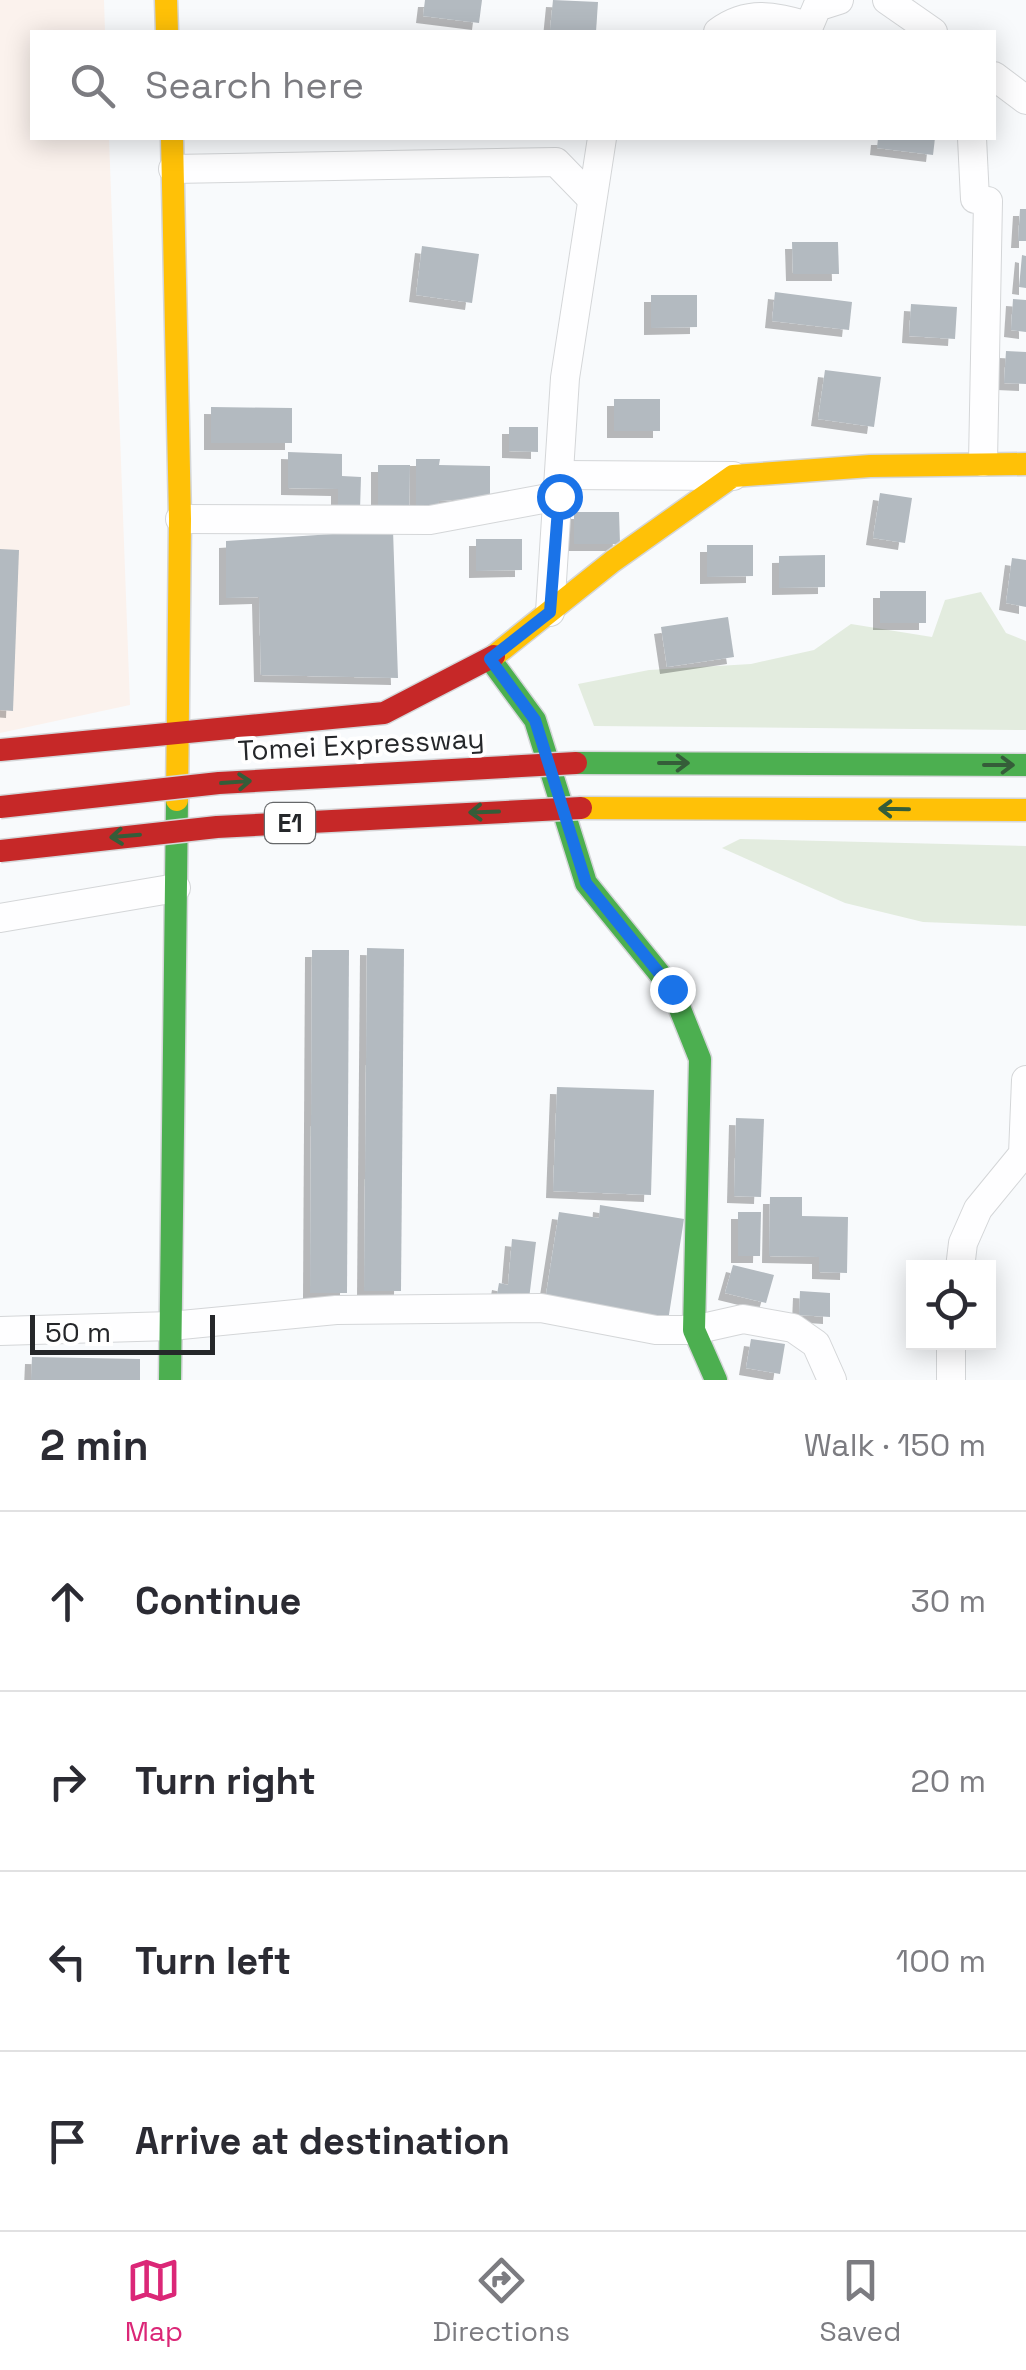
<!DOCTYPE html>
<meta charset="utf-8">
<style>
body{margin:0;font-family:"Space Grotesk",sans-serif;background:#f2f2f3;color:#2b2b33}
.controls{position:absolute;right:30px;bottom:30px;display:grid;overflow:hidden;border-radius:0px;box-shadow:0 5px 25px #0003}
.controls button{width:90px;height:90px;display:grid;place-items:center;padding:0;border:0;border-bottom:2px solid #e1e1e2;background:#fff;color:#2b2b33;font:50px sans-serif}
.scale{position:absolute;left:30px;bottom:25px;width:185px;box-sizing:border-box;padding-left:10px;border:5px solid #25272a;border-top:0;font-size:28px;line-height:35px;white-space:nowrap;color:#25272a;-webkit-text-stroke:8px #fff;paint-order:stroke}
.stop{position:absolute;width:30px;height:30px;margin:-22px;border:8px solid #1a73e8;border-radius:50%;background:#fff}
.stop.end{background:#1a73e8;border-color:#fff;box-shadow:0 2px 10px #0008}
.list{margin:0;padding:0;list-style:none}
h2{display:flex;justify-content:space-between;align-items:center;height:130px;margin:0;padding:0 40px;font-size:42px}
h2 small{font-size:32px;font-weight:400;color:#7c7c81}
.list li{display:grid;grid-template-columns:65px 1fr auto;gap:30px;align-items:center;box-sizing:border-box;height:180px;padding:0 40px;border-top:2px solid #e1e1e2}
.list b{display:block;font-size:38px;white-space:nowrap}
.list em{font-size:32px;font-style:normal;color:#7c7c81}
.icon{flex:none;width:55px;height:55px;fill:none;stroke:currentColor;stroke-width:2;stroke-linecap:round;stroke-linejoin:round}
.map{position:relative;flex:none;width:1026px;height:1380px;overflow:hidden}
.search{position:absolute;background:#fff;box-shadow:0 5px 25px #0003;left:30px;right:30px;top:30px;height:110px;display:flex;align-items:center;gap:25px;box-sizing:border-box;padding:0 35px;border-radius:0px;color:#7c7c81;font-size:38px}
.sheet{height:850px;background:#fff}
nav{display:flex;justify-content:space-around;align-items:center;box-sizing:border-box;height:140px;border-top:2px solid #e1e1e2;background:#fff;font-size:28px;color:#7c7c81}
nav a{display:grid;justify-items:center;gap:5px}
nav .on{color:#db2777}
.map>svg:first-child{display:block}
.industrial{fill:#fbf2ed}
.green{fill:#e3ecdf}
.building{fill:#b3bac0;filter:url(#shadow)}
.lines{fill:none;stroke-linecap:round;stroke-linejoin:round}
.street-casing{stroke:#d4d6d8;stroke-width:30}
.fast-casing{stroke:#d4d6d8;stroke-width:25}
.slow-casing{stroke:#d4d6d8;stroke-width:25}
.jam-casing{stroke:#d4d6d8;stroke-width:25}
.street{stroke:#fefeff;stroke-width:28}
.fast{stroke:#4caf50;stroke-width:22}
.slow{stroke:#ffc107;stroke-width:22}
.jam{stroke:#c62828;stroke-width:22}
.jam-bridge-casing{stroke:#d5d6d8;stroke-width:25;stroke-linecap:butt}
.jam-bridge{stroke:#c62828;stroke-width:22}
.oneway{stroke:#355d39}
.route{stroke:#1a73e8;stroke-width:12}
.labels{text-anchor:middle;stroke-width:8;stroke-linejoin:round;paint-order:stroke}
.shield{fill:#fff;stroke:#66686a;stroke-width:2.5}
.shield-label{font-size:25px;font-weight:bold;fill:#25272a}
.street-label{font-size:28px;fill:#25272a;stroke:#fff}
</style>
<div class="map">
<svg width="1026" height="1380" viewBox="0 0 1026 1380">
<defs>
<filter id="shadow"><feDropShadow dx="-7" dy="7" stdDeviation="0" flood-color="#0004"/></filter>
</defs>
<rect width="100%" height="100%" fill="#f8fafc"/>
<!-- industrial -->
<path class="industrial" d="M0 0H104L105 32H32V138H109L130 705 0 733Z"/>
<!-- green -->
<g class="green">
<path d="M981 592 1006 633 1026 641V730L594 726 578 684 649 670 751 664 814 650 851 624 932 637 945 600Z"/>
<path d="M740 839 1026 846V926L923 922 845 903 722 848Z"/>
</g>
<!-- building -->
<g class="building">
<path d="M425 0H482L479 23 423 16Z"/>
<path d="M553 0 598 2 596 32 550 30Z"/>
<path d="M878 138H935L933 155 877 148Z"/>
<path d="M1020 209H1026V241H1018Z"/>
<path d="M792 242H838L839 274H793Z"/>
<path d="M422 246 479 254 472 303 416 295Z"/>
<path d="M1022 255 1026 256V288L1019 287Z"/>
<path d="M775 292 852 302 849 330 772 321Z"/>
<path d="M651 295H697V327L651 328Z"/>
<path d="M1013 299 1026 300V332L1011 330Z"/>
<path d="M911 304 957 307 955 339 909 336Z"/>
<path d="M1006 351 1026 352V384L1004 383Z"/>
<path d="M825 370 881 377 874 427 818 419Z"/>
<rect x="614" y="399" width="46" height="32"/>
<path d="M211 407 292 408V443H211Z"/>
<path d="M509 427H538V452L509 451Z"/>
<path d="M288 452 342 454V476L361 477 360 510 338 509V489L288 488Z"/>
<path d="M416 459H440L439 465 490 466V497L439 501 438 509 416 508Z"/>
<path d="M378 465H410L409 509 378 508Z"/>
<path d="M880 493 912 498 905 543 873 538Z"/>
<path d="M574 512H619L620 544H574Z"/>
<path d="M393 530 398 678 261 675 259 597 226 598V541Z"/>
<path d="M476 539H522V570L476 571Z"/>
<path d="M707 545H753V576L707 577Z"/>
<path d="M0 549 19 550 13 711 0 710Z"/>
<path d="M825 555V587L779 588V556Z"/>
<path d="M1012 558 1026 560V607L1006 603Z"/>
<rect x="880" y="591" width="46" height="32"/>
<path d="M728 617 734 657 667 667 661 627Z"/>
<path d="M367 948 404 949 401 1291H364Z"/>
<path d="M312 950H349L347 1293H310Z"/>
<path d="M557 1087 654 1090 651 1195 553 1191Z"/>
<path d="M736 1118 764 1119 761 1197 734 1196Z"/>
<path d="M770 1197H802V1216L848 1217 847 1273 819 1272V1257L769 1256Z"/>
<path d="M600 1205 684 1219 668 1321 545 1301 559 1212 599 1218Z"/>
<path d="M738 1212H761L760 1256H738Z"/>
<path d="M512 1239 536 1242 529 1299 496 1300 499 1283 508 1285Z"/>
<path d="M733 1265 774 1275 766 1303 725 1293Z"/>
<path d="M800 1291 830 1293V1317L799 1315Z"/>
<path d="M751 1339 785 1344 780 1374 746 1368Z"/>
<path d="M32 1357 140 1359V1380H31Z"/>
</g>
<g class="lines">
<!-- street casing -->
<g class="street-casing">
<g id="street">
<path d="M887 0 933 32"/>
<path d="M718 32C749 9 775 17 809 26L817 7 839 0"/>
<path d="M994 76 1026 100"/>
<path d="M972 138 975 199 988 201 983 462"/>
<path d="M173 169 556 162 591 198"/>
<path d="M560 475 733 476"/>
<path d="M180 519 430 520 559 496"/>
<path d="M550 612 565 378 602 138"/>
<path d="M0 918 176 888"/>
<path d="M960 1268 963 1243 978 1209 1023 1154 1026 1080"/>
<path d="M0 1331 171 1326 336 1310 541 1308 656 1330H694L743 1319 793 1328 816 1344 832 1380"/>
<path d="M951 1380V1342"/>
</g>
</g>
<!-- fast casing -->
<g class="fast-casing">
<g id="fast">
<path d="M490 659 535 720 586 883 672 989 700 1059 694 1330 716 1380"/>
<path d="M576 763 1026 765"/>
<path d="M170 1380 177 800"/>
</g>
</g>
<!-- slow casing -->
<g class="slow-casing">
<g id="slow">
<path d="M166 0 167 32"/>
<path d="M172 138 180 519 177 800"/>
<path d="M494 656 613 561 733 476 870 466 1026 464"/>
<path d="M581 808 1026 810"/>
</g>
</g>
<!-- jam casing -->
<g class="jam-casing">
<path id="jam" d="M0 750 384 713 494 656"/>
</g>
<!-- street -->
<use href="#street" class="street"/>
<!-- fast -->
<use href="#fast" class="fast"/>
<!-- slow -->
<use href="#slow" class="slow"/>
<!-- jam -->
<use href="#jam" class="jam"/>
<!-- jam-bridge casing -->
<g class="jam-bridge-casing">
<g id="jam-bridge">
<path d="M0 807 219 783 576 763"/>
<path d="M0 851 217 827 581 808"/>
</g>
</g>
<!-- jam-bridge -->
<use href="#jam-bridge" class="jam-bridge"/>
</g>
<!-- one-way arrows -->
<defs><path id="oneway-shaft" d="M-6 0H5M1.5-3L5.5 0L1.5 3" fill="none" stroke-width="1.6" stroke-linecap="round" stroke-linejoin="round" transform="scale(2.5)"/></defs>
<g class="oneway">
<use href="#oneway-shaft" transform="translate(674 763)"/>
<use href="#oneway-shaft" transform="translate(999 765)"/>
<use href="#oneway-shaft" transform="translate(236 782) rotate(-4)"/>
<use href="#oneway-shaft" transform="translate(894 809) rotate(-179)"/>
<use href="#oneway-shaft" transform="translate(484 812) rotate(178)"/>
<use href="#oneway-shaft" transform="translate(125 836) rotate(175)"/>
</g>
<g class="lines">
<!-- route -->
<path class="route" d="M559 496 550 612 490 659 535 720 586 883 672 989"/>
</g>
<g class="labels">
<!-- shield labels -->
<rect class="shield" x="265" y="803" width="50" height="40" rx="8"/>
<g class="shield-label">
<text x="290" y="832">E1</text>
</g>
<!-- street labels -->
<g class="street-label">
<text transform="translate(361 744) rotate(-3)" y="10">Tomei Expressway</text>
</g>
</g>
</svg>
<div class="controls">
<button><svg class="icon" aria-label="locate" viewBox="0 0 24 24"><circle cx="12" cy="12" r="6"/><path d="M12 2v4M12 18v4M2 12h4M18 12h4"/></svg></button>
</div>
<div class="scale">50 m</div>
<div class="stop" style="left:559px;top:496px"></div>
<div class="stop end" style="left:672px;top:989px"></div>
<div class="search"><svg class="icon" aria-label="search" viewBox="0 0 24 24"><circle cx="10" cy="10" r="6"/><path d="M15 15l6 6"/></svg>Search here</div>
</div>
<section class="sheet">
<h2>2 min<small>Walk · 150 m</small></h2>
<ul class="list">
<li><svg class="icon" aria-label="ahead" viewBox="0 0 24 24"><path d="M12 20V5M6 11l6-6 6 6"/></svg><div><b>Continue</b></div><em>30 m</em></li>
<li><svg class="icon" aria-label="right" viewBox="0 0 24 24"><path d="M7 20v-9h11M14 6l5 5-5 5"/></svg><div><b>Turn right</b></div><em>20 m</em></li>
<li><svg class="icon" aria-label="left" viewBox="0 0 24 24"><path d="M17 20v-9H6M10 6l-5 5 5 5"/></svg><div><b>Turn left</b></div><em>100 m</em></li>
<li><svg class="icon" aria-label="arrive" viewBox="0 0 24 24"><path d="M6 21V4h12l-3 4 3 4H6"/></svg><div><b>Arrive at destination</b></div></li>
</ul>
</section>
<nav>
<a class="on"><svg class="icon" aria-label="map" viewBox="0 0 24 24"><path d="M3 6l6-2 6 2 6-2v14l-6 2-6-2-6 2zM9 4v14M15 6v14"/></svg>Map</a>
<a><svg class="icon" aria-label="directions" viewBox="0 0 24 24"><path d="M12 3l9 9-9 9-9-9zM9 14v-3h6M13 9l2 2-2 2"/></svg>Directions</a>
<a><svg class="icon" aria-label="saved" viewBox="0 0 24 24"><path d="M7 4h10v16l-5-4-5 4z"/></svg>Saved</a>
</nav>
